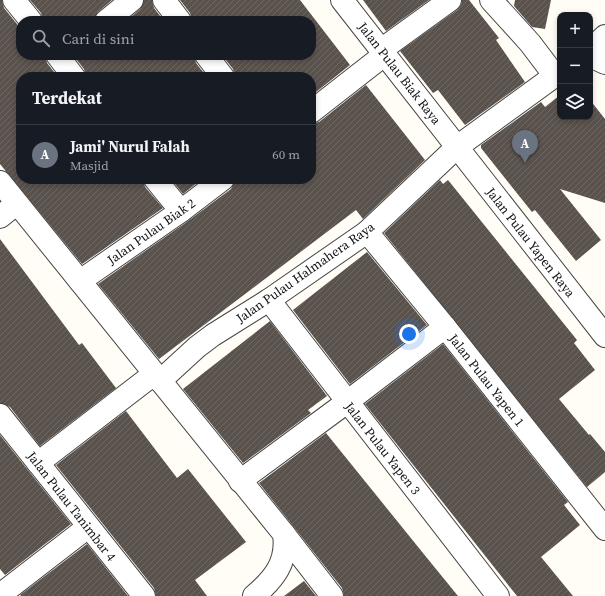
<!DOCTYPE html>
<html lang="id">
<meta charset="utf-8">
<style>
body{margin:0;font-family:"Source Serif 4",serif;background:#20242c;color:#f1f3f6}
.controls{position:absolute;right:12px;top:12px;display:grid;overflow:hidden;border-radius:8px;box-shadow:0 2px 6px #0003}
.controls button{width:36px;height:36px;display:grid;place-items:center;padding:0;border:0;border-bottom:1px solid #363941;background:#171b24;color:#f1f3f6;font:20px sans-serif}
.you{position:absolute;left:409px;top:334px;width:14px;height:14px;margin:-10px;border:3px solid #fff;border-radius:50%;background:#1a73e8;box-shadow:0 0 0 6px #1a73e833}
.badge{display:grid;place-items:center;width:26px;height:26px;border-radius:50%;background:#1a73e8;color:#fff;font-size:13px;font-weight:700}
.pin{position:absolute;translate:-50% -33px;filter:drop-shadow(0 1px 2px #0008)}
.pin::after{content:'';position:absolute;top:21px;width:14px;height:12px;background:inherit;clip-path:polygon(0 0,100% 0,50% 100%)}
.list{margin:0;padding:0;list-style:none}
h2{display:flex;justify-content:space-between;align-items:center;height:52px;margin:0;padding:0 16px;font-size:17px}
h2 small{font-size:13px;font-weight:400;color:#9ea1a6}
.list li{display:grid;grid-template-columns:26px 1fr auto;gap:12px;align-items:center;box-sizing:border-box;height:60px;padding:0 16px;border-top:1px solid #363941}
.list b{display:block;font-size:15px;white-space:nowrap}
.list p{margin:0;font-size:13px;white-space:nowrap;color:#9ea1a6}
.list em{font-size:13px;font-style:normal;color:#9ea1a6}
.icon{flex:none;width:22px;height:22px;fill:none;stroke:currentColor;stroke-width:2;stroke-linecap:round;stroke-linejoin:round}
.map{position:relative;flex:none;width:605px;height:596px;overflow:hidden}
.search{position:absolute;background:#171b24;box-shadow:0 2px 6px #0003;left:16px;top:16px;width:300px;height:44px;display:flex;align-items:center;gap:10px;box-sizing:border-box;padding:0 14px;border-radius:16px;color:#9ea1a6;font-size:15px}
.panel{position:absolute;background:#171b24;box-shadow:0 2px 6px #0003;left:16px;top:72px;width:300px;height:112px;border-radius:16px}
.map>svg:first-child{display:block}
.building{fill:url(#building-hatch)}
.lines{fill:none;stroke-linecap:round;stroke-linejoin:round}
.street-casing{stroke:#444;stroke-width:24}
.street{stroke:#fff;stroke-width:22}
.labels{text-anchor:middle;stroke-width:4;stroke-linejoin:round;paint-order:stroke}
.street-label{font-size:13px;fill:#111;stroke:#fff}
</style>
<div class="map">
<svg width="605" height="596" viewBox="0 0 605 596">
<defs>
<pattern id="building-hatch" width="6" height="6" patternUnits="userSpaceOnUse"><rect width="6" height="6" fill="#5a524d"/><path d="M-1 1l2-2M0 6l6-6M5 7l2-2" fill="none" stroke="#6d6662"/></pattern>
</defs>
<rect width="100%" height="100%" fill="#fffdf5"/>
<!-- building -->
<g class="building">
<path d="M0 0H2L4 8 21 29V55H45L47 63 58 77H21V179H143L145 187 163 208 82 264 0 164Z"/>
<path d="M30 0H112L98 12 94 21H43L41 13Z"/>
<path d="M144 0H152L154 8 164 21H126L140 9Z"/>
<path d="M180 0H300L350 65 311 96V77H235L233 69 222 55H311V21H192L190 13Z"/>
<path d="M363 0H429L386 31Z"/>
<path d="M462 0H469L499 38 496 40 525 82 465 125 438 90 433 93 400 51 457 10 461 5Z"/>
<path d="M515 0H551L545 29 532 27 514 6Z"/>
<path d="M73 55H194L196 63 207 77H86L84 69Z"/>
<path d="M366 85 425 160 363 219 356 210 159 359 98 284 188 221 231 189 235 179H311V124L319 122Z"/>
<path d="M560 95V117H590V100L605 119V203L560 189 601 240 576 261 535 210 532 212 481 148V145L541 102 545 107Z"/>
<path d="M171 179H202L183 194Z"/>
<path d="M440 180 443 184 448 180 577 340 574 343 595 370 559 399 589 435 590 434 605 452V472L587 487 384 233Z"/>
<path d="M0 239 79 345 82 343 116 388 40 446 10 407 0 403Z"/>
<path d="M367 252 427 325 350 384 293 310Z"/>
<path d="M270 321 327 396 308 410 311 413 243 463 183 389Z"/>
<path d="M443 344 568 502 564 505 580 525 541 557 573 596H517L365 404Z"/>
<path d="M126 411 177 478 188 469 246 542 195 580 207 596H156L154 588 56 465Z"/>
<path d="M326 433 427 558 458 596H344L342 588 259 483Z"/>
<path d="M0 435 71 524 5 575 0 569Z"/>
<path d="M87 544 128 596H21L20 595Z"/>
<path d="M304 581 316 596H284Z"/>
</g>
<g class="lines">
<!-- street casing -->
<g class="street-casing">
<g id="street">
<path d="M14 0 31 21"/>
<path d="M164 0 180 21"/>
<path d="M342 0 605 336"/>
<path d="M491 0 530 43 555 76"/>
<path d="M106 21 132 0"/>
<path d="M381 50 450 0"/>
<path d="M590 50 605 36"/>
<path d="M57 55 74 77"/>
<path d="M206 55 223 77"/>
<path d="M590 56 605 63"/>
<path d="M311 112 384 55"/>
<path d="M155 179 181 211"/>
<path d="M0 182 284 534C288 562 274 579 254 596"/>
<path d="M0 217 16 204"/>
<path d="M367 232 445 327 605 529"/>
<path d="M80 281 181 211 223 179"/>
<path d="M269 300 498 596"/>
<path d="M160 381 197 347 213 335 269 300 367 232 457 147 560 72"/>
<path d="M0 415 144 596"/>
<path d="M38 463 154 374"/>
<path d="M240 481 347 402 445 327"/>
<path d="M284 534 332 596"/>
<path d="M0 595 88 527"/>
</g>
</g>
<!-- street -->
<use href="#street" class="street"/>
</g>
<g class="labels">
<!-- street labels -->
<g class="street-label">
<text transform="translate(400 73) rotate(52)" y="5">Jalan Pulau Biak Raya</text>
<text transform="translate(151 231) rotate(-35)" y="5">Jalan Pulau Biak 2</text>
<text transform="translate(531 242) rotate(52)" y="5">Jalan Pulau Yapen Raya</text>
<text transform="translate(305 272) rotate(-35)" y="5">Jalan Pulau Halmahera Raya</text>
<text transform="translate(487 380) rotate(52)" y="5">Jalan Pulau Yapen 1</text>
<text transform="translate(383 448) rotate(52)" y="5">Jalan Pulau Yapen 3</text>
<text transform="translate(72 506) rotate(52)" y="5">Jalan Pulau Tanimbar 4</text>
</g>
</g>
</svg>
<div class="controls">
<button>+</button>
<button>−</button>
<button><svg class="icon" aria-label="layers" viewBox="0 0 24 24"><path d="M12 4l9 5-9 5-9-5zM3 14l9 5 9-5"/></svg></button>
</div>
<div class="you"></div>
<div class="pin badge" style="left:525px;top:163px;background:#6b7280">A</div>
<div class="search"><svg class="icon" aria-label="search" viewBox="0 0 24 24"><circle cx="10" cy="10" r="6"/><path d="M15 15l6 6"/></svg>Cari di sini</div>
<section class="panel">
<h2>Terdekat<small></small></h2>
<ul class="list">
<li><span class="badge" style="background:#6b7280">A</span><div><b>Jami' Nurul Falah</b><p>Masjid</p></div><em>60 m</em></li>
</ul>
</section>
</div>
